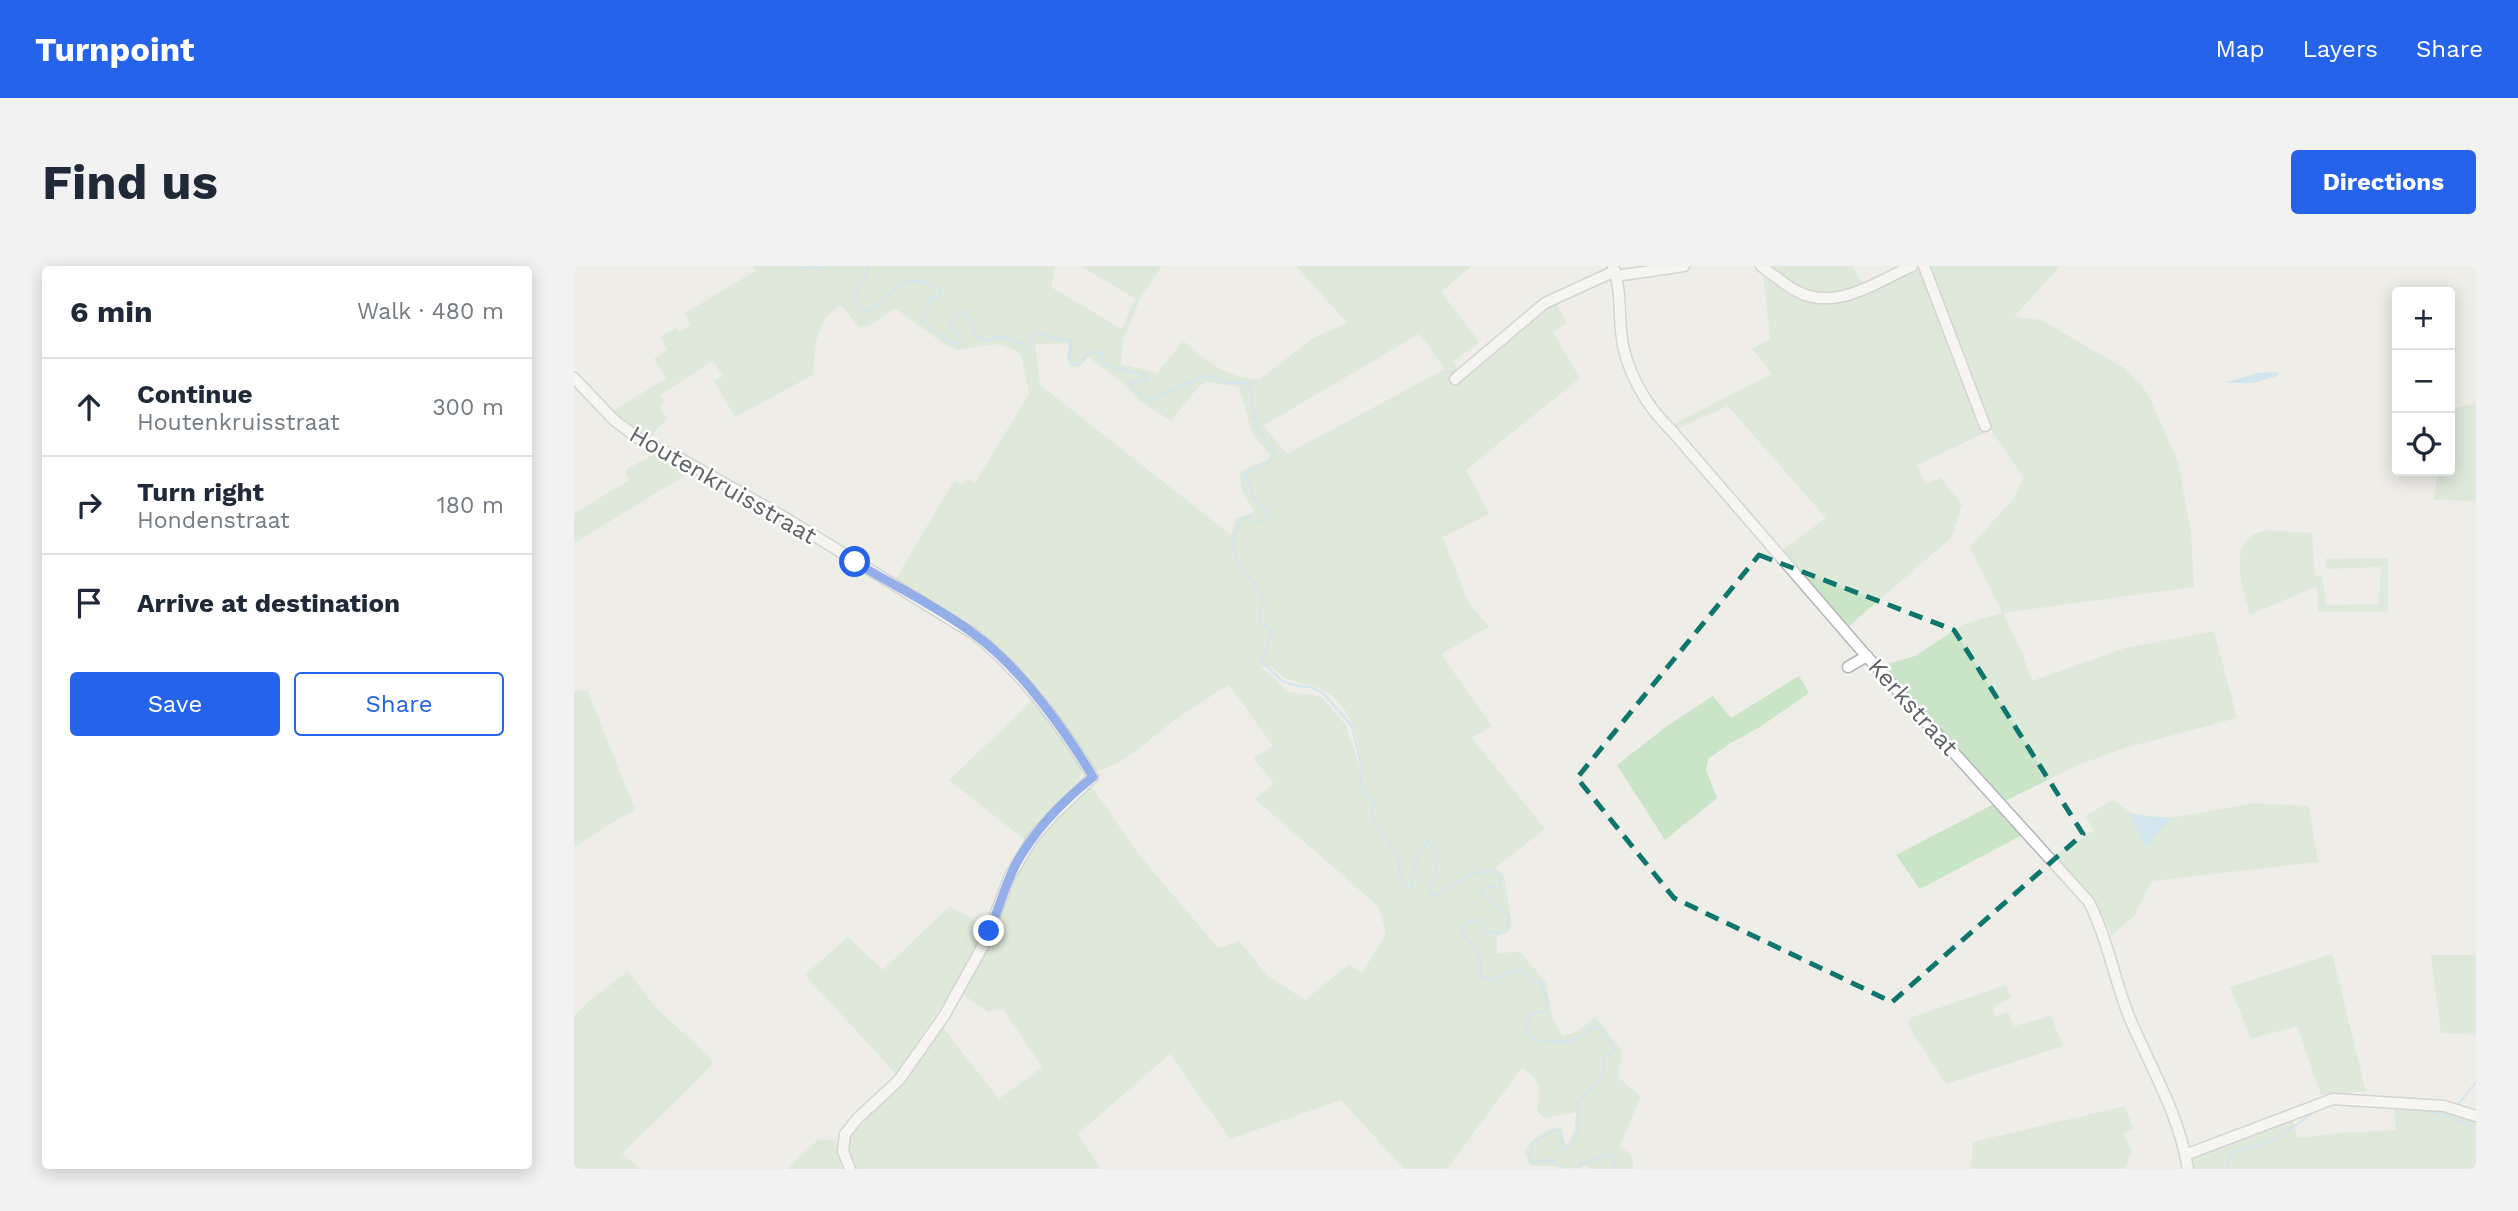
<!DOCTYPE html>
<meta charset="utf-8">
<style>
body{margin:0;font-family:"Work Sans",sans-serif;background:#f2f2f3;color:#1f2937}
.controls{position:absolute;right:21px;top:21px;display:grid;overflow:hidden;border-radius:7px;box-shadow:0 4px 18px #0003}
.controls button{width:63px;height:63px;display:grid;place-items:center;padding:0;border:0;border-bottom:2px solid #e0e1e3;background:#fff;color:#1f2937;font:35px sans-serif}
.stop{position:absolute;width:21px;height:21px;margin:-16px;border:5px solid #2563eb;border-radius:50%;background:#fff}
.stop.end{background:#2563eb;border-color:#fff;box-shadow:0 2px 7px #0008}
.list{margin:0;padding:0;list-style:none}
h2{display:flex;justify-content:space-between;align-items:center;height:91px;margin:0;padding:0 28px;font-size:30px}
h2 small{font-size:23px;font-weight:400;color:#747a83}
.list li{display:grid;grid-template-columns:46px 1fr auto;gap:21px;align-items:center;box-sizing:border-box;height:98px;padding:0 28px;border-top:2px solid #e0e1e3}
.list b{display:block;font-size:26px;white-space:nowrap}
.list p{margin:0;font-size:23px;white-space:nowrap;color:#747a83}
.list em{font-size:23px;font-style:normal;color:#747a83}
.actions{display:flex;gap:14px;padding:21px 28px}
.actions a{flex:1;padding:16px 0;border:2px solid #2563eb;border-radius:7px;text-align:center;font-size:24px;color:#2563eb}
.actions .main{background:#2563eb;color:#fff}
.icon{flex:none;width:38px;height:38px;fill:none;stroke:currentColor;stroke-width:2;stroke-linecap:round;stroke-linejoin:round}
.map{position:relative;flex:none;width:1902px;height:903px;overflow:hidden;border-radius:7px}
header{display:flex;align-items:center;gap:42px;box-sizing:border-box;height:98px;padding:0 35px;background:#2563eb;color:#fff}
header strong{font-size:33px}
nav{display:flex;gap:38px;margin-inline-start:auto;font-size:24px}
.intro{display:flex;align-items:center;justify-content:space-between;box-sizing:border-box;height:168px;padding:0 42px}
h1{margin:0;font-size:49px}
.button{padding:18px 32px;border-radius:7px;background:#2563eb;color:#fff;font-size:24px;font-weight:700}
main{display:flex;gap:42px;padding:0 42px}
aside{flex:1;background:#fff;border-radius:7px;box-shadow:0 4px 18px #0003}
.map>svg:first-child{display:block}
.green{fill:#cae4c8;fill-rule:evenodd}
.water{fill:#b2def6}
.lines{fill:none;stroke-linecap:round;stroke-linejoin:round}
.stream{stroke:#b2def6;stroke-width:2}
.minor-casing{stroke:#b3b5b8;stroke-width:13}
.minor{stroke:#fff;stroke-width:10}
.route{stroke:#2563eb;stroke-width:9}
.marked{fill:none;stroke:#0f766e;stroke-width:5;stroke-dasharray:14 9;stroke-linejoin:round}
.labels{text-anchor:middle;stroke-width:5;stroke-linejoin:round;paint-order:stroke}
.street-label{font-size:24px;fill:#5f6366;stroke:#fff}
</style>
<header>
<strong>Turnpoint</strong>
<nav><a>Map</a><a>Layers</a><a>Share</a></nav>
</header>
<div class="intro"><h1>Find us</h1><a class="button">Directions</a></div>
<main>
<aside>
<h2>6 min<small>Walk · 480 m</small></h2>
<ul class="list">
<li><svg class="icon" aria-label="ahead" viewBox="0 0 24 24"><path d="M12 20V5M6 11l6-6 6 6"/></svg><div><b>Continue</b><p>Houtenkruisstraat</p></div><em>300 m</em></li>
<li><svg class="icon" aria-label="right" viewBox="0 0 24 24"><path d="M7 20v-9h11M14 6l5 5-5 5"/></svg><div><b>Turn right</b><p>Hondenstraat</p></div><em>180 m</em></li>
<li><svg class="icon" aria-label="arrive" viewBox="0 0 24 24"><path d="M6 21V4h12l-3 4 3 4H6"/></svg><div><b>Arrive at destination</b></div></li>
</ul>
<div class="actions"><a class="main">Save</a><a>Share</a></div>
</aside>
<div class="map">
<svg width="1902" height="903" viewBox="0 0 1902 903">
<rect width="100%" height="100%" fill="#efede8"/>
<!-- green -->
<g class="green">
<path d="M177 0H482L477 21 548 63 561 33 507 0H588L567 30 549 74 547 98 583 107 609 75C633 95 653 113 686 113L739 72 773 57 722 0H898L867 26 905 76 879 96 890 111 982 37 993 57 979 66 1006 112 892 204 915 248 869 271 894 336 915 361 867 388 918 460 898 472 971 563 922 601 930 610 938 658 934 666 923 670V687L947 686 972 717 978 750 988 770C1003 768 1011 760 1021 750L1048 785 1044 811 1067 831 1045 881C1058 889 1059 886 1059 903H1018L1012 900C1002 903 989 902 979 900 970 899 964 902 956 899L951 886C956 872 973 863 987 861 991 867 987 872 992 878L995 877 1001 863 1002 846 971 852 963 846C967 822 969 817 948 802L873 903H830L767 834 656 873 596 788 504 868 527 903H281L272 883 279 865 314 831 341 799 367 759 425 833 468 801 429 743 414 746 386 726 419 670 431 630 444 599 487 545 516 518 566 590 644 682 665 675 693 709 731 734 775 698 788 707 812 668 805 641 681 533 700 518 680 492 699 480 655 419C636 431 617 442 600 455 583 467 542 505 522 504L434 393 416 375 379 348 321 314 380 215 389 218 393 213 401 217 455 128 447 88 439 83 421 78 384 84 370 78 321 42 295 60 285 61 267 39C240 55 242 81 239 109L161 151 140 115 149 110 139 95 86 129 90 137 85 140 93 153 74 173 61 165 39 145 92 112 80 93 93 84 86 71 102 62 105 66 116 59 111 47 183 4ZM845 68 871 103 713 188 689 160ZM495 77 493 91 497 101H505L515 91 546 115 566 135 597 155 625 120 632 116 665 121 678 167 697 190C689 199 676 198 666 206L667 222 680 246 662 252 657 269 466 119 461 78ZM697 400C713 417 720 414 740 420 777 432 787 475 788 510L772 459 746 430 715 426 687 401Z"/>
<path d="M1194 0H1279L1289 18C1244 39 1231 28 1194 0Z"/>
<path d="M1354 0H1486L1440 51 1467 54 1550 102 1567 118 1577 134 1604 196 1617 266 1620 321 1429 347 1449 389 1458 415 1551 382 1640 365 1663 452 1554 481 1504 499 1431 535 1307 400 1341 390 1390 358 1428 347 1396 281 1439 233 1449 211 1417 164 1343 199 1351 218 1367 212 1388 238 1378 271 1274 361 1208 284 1252 252 1154 140 1103 163 1098 159 1198 108 1178 83 1196 73 1189 7C1206 17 1226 36 1246 38 1268 41 1320 12 1342 2Z"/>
<path d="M1902 137V235L1859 234 1865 205H1876V155L1878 143Z"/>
<path d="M84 186 120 204 0 277V248L55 214 51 204Z"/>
<path d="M1692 264 1738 267 1741 310H1748L1752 339 1805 338 1807 301 1752 303 1751 293 1814 292V346H1744L1743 320 1676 349C1670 328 1656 288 1676 271 1679 267 1687 266 1692 264Z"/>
<path d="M1225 410 1235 427 1186 461 1155 478 1134 493 1132 504 1143 532 1091 574 1043 499 1093 460 1139 430 1157 452Z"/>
<path d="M13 423 61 543 0 581V426Z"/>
<path d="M460 433 508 502 505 516 451 574 375 514Z"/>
<path d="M1539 534 1559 548 1587 551H1602L1680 537 1735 540 1744 596 1578 615 1561 649 1538 669C1523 636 1506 615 1481 590L1520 564 1511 550Z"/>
<path d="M1422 537 1450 568 1346 623 1322 589Z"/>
<path d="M376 640 412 662 385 713 322 808 231 709 274 671 309 704Z"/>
<path d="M1758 688 1792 825 1747 829 1723 760 1677 773 1656 721Z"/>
<path d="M1857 689H1902V769L1867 767Z"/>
<path d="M54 705 81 741 139 794 137 800 48 888 67 903H0V750L15 735Z"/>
<path d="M1432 719 1438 732 1419 740 1421 750 1434 746 1440 760 1477 750 1489 780 1372 818 1333 758 1336 752Z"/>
<path d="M1551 840 1559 863 1549 868 1558 884 1551 903H1397L1399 876Z"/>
<path d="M1820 841 1857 843 1902 856V903H1617L1618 895 1627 887 1718 854 1724 872 1765 867 1822 864Z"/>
<path d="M245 873 261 874 273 903H213Z"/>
</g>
<!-- water -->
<g class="water">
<path d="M1705 106 1703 110 1679 117H1651L1683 107Z"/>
<path d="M1555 548 1596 553 1572 581Z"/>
</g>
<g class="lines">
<!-- stream -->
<g class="stream">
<path d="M222 0 238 2 253 0"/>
<path d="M296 0 281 29 284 42 294 45 332 14C345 15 362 16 368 29L355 32 354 42 346 53 372 74 383 78 387 73 378 63 377 57 390 44 403 71 413 75 427 70 452 79 462 66 485 73 497 74 496 97 505 98 515 86 528 87 527 94 533 100 571 109 573 114 556 117 561 125 577 136 587 129 633 109 649 116 675 117 683 162 702 188 692 198 671 207C676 225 682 237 697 249L691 254 680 257 675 251 667 253C664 260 660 267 659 275 656 293 684 318 691 335L687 345V358L698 363 688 395 708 415 723 420 737 421 749 427 778 460 786 494 787 521 802 538 796 544C802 561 816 572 822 589 827 600 824 613 834 621H839C838 603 843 589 854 575 872 597 860 605 856 626L861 630C881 618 899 600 924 607L927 617 924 621 908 622 906 626 934 650V663L927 667 912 666 908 656 903 653 890 659 886 664C899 680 910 688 906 710L917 714 933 707 948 704 957 713 968 718 972 731V745L958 748 951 763 954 770C966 777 995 779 1008 770 1014 766 1014 763 1021 760L1034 772 1041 783 1031 791C1029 813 1020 821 1004 836 1005 852 1007 876 989 883L986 865 980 864 958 878 955 887 958 897 978 893 989 903"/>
<path d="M1883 840 1902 816"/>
<path d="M1820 842C1850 845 1877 846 1902 864"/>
<path d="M1004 903 1007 898 1039 888 1040 903"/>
<path d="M1652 903 1658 887 1702 873 1736 849"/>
</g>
<!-- minor casing -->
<g class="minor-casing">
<g id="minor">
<path d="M1039 0C1047 23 1045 42 1047 65 1050 103 1072 140 1098 165L1288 385 1515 636C1533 672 1540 711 1554 748 1575 799 1605 847 1614 903"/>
<path d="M1187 0C1198 8 1208 16 1219 23 1259 48 1300 17 1338 0"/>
<path d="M1350 0 1411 160"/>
<path d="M1042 10 1110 0"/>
<path d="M0 112 40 154 68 175 107 193 210 251 400 368C448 406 487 459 519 511L481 547 458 573 436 610 410 678 370 750 325 814 284 852 271 868 269 885 276 903"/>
<path d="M881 113 971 37 1041 5"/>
<path d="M1274 401 1293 390"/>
<path d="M1611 889 1759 833 1870 840 1902 850"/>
</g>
</g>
<!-- minor -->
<use href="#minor" class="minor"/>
</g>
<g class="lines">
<!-- route -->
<path class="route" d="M281 296C320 320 363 340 400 368 445 400 491 464 519 511 490 534 460 565 442 598 431 619 425 643 415 665"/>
</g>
<!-- marked area -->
<path d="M0 0H1902V903H0ZM1185 289 1380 364 1509 568 1318 736 1100 632 1003 512Z" fill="#efede8" fill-opacity=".55" fill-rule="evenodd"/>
<path class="marked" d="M1185 289 1380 364 1509 568 1318 736 1100 632 1003 512Z"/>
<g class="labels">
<!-- street labels -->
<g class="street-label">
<text transform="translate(149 219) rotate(30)" y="8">Houtenkruisstraat</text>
<text transform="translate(1339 441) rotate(48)" y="8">Kerkstraat</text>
</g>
</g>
</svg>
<div class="controls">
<button>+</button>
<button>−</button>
<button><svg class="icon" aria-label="locate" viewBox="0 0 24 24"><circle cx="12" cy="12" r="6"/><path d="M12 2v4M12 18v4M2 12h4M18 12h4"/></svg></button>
</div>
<div class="stop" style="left:281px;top:296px"></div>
<div class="stop end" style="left:415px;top:665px"></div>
</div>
</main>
